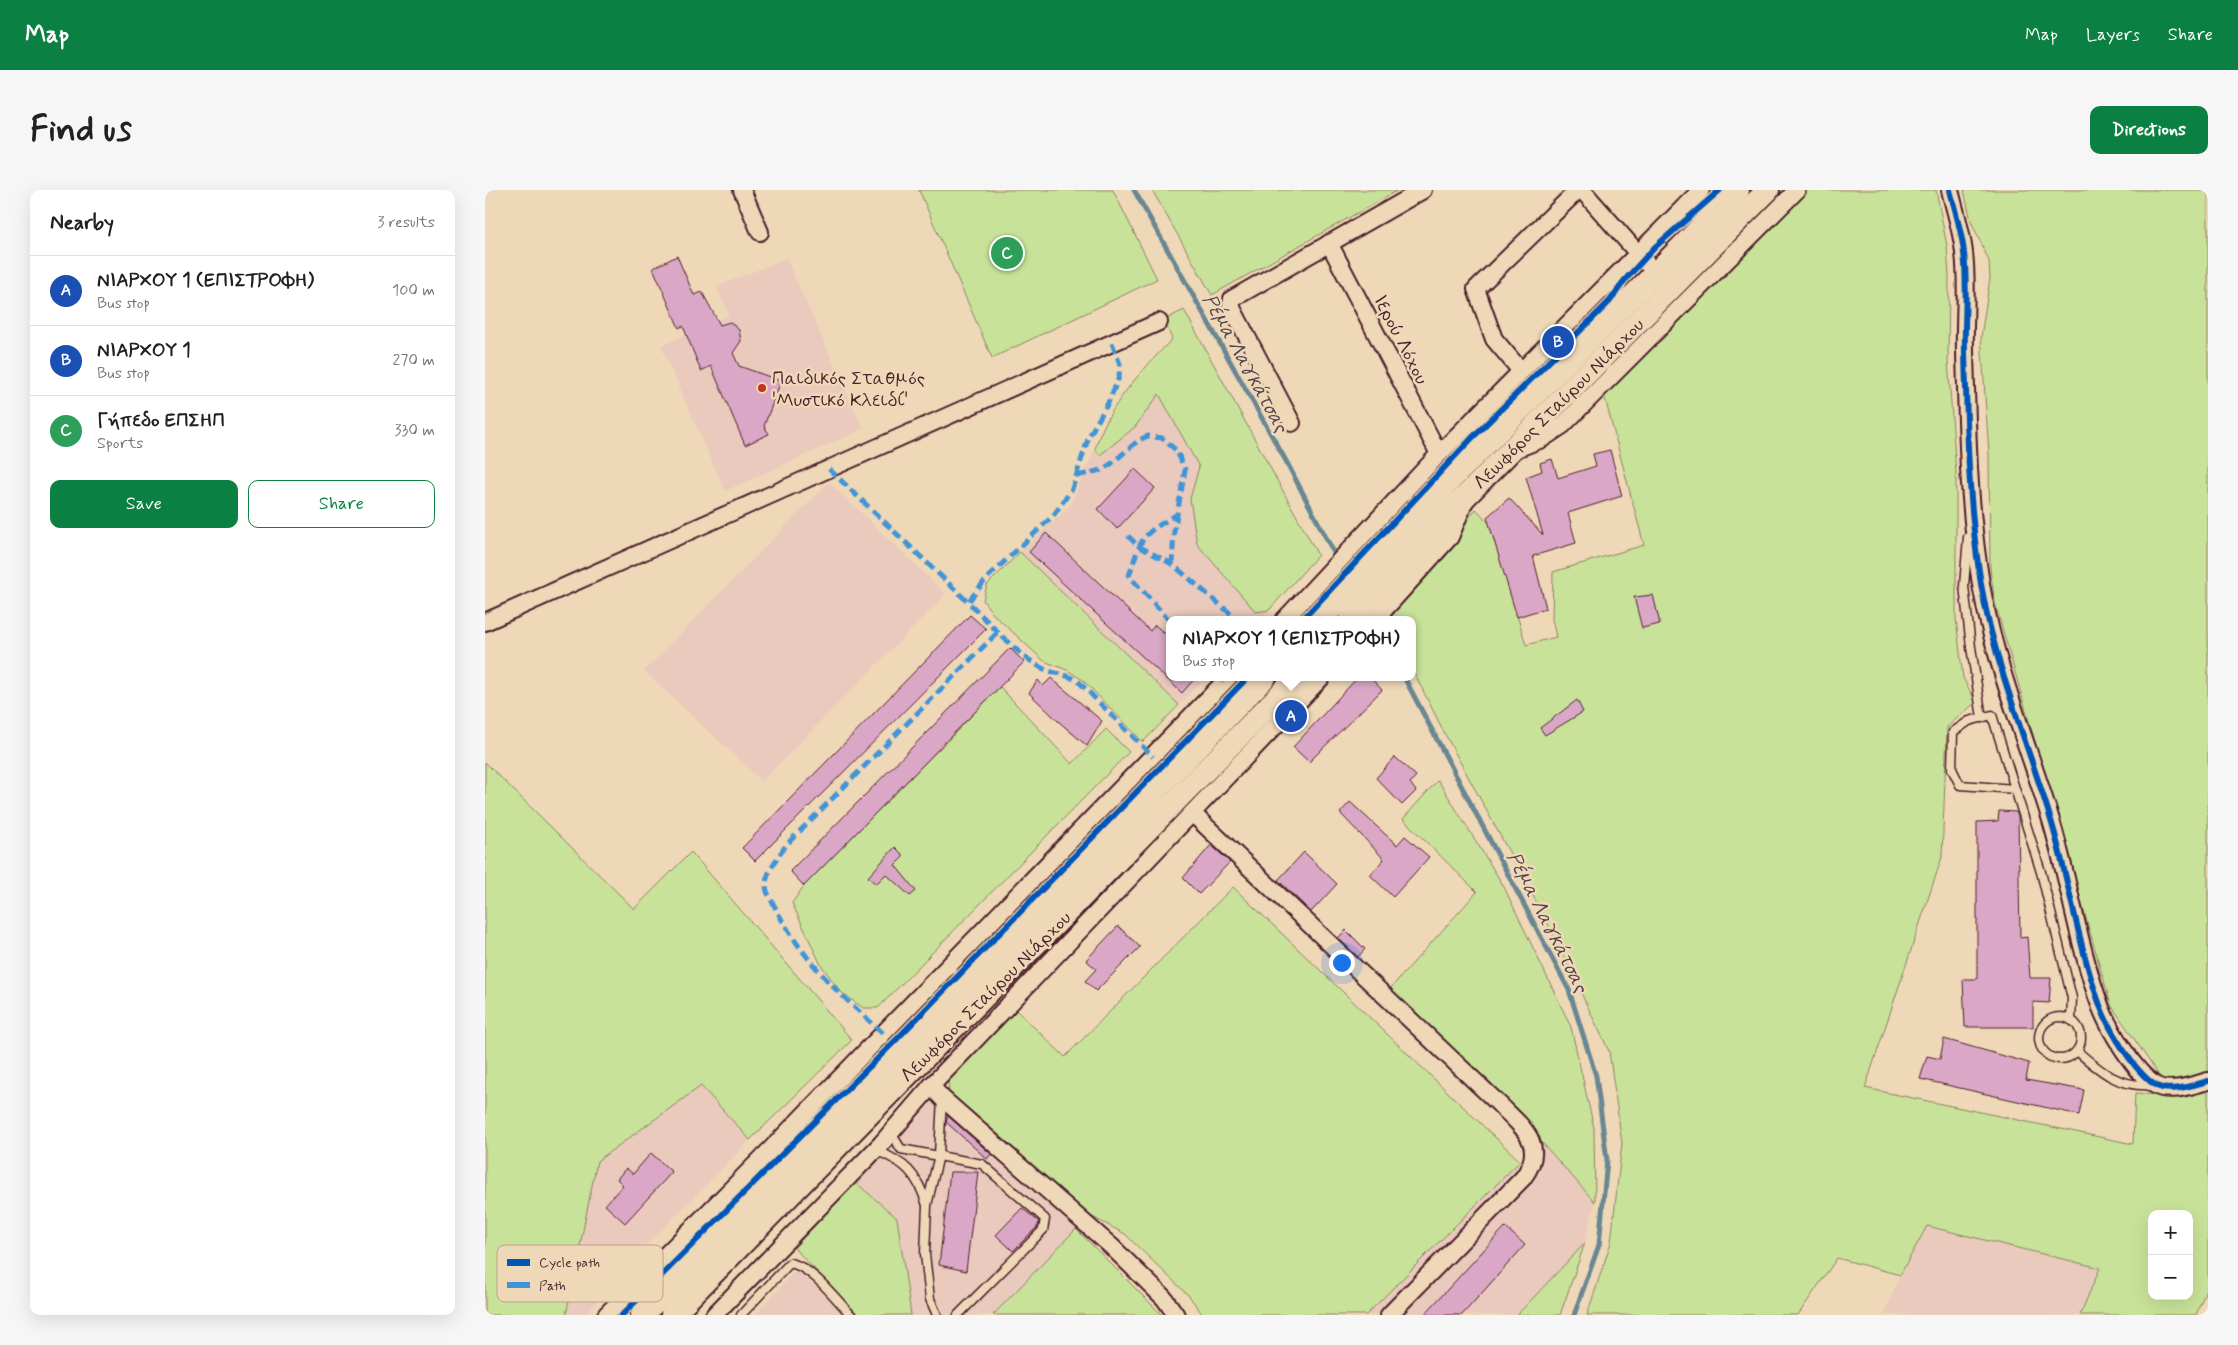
<!DOCTYPE html>
<meta charset="utf-8">
<style>
body{margin:0;font-family:Mynerve,sans-serif;background:#f6f6f6;color:#202124}
.controls{position:absolute;right:15px;bottom:15px;display:grid;overflow:hidden;border-radius:10px;box-shadow:0 5px 20px #0002}
.controls button{width:45px;height:45px;display:grid;place-items:center;padding:0;border:0;border-bottom:1px solid #e0e0e0;background:#fff;color:#202124;font:25px sans-serif}
.you{position:absolute;left:856px;top:772px;width:18px;height:18px;margin:-12px;border:4px solid #fff;border-radius:50%;background:#1a73e8;box-shadow:0 0 0 8px #1a73e833}
.badge{display:grid;place-items:center;width:32px;height:32px;border-radius:50%;background:#0b8043;color:#fff;font-size:16px;font-weight:700}
.pin{position:absolute;translate:-50% -50%;border:2px solid #fff;box-shadow:0 1px 5px #0006}
.popup{position:absolute;left:681px;top:426px;width:250px;height:65px;box-sizing:border-box;display:grid;place-content:center;border-radius:10px;background:#fff;filter:drop-shadow(0 1px 4px #0005);font-size:16px;white-space:nowrap;color:#757577}
.popup b{font-size:19px;color:#202124}
.popup::after{content:'';position:absolute;left:50%;top:100%;margin-left:-10px;border:10px solid transparent;border-top-color:#fff}
.list{margin:0;padding:0;list-style:none}
h2{display:flex;justify-content:space-between;align-items:center;height:65px;margin:0;padding:0 20px;font-size:21px}
h2 small{font-size:16px;font-weight:400;color:#757577}
.list li{display:grid;grid-template-columns:32px 1fr auto;gap:15px;align-items:center;box-sizing:border-box;height:70px;padding:0 20px;border-top:1px solid #e0e0e0}
.list b{display:block;font-size:19px;white-space:nowrap}
.list p{margin:0;font-size:16px;white-space:nowrap;color:#757577}
.list em{font-size:16px;font-style:normal;color:#757577}
.actions{display:flex;gap:10px;padding:15px 20px}
.actions a{flex:1;padding:11px 0;border:1px solid #0b8043;border-radius:10px;text-align:center;font-size:18px;color:#0b8043}
.actions .main{background:#0b8043;color:#fff}
.map{position:relative;flex:none;width:1723px;height:1125px;overflow:hidden;border-radius:10px}
header{display:flex;align-items:center;gap:30px;box-sizing:border-box;height:70px;padding:0 25px;background:#0b8043;color:#fff}
header strong{font-size:24px}
nav{display:flex;gap:28px;margin-inline-start:auto;font-size:18px}
.intro{display:flex;align-items:center;justify-content:space-between;box-sizing:border-box;height:120px;padding:0 30px}
h1{margin:0;font-size:35px}
.button{padding:12px 22px;border-radius:10px;background:#0b8043;color:#fff;font-size:18px;font-weight:700}
main{display:flex;gap:30px;padding:0 30px}
aside{flex:1;background:#fff;border-radius:10px;box-shadow:0 5px 20px #0002}
.map>svg:first-child{display:block}
.built{fill:#e9cabc}
.green{fill:#c8e399;stroke:#898162;fill-rule:evenodd}
.lines{fill:none;stroke-linecap:round;stroke-linejoin:round}
.stream{stroke:#698793;stroke-width:5}
.building{fill:#daa8c6;stroke:#4a1f2b}
.service-casing{stroke:#4a1f2b;stroke-width:11}
.minor-casing{stroke:#4a1f2b;stroke-width:20}
.secondary-casing{stroke:#4a1f2b;stroke-width:26}
.service{stroke:#efd8b7;stroke-width:8}
.minor{stroke:#efd8b7;stroke-width:16}
.secondary{stroke:#efd8b7;stroke-width:22}
.quiet{stroke:#4194d7;stroke-width:5;stroke-dasharray:10 5;stroke-linecap:butt}
.cycleway-casing{stroke:#efd8b7;stroke-width:9}
.cycleway{stroke:#0057b8;stroke-width:6}
.poi-dot{fill:#c8321e;stroke:#efd8b7;stroke-width:2}
.labels{text-anchor:middle;stroke-width:5;stroke-linejoin:round;paint-order:stroke}
.street-label{font-size:19px;fill:#4a1f2b;stroke:#efd8b7}
.poi-label{font-size:19px;fill:#4a1f2b;stroke:#efd8b7;text-anchor:start}
.water-label{font-size:20px;font-style:italic;fill:#54424e;stroke:#efd8b7}
.key{fill:#efd8b7;stroke:#bea08d;stroke-width:1}
.key-label{font-size:14px;fill:#4a1f2b}
</style>
<header>
<strong>Map</strong>
<nav><a>Map</a><a>Layers</a><a>Share</a></nav>
</header>
<div class="intro"><h1>Find us</h1><a class="button">Directions</a></div>
<main>
<aside>
<h2>Nearby<small>3 results</small></h2>
<ul class="list">
<li><span class="badge" style="background:#1a4fb4">A</span><div><b>ΝΙΑΡΧΟΥ 1 (ΕΠΙΣΤΡΟΦΗ)</b><p>Bus stop</p></div><em>100 m</em></li>
<li><span class="badge" style="background:#1a4fb4">B</span><div><b>ΝΙΑΡΧΟΥ 1</b><p>Bus stop</p></div><em>270 m</em></li>
<li><span class="badge" style="background:#2e9e5b">C</span><div><b>Γήπεδο ΕΠΣΗΠ</b><p>Sports</p></div><em>330 m</em></li>
</ul>
<div class="actions"><a class="main">Save</a><a>Share</a></div>
</aside>
<div class="map">
<svg width="1723" height="1125" viewBox="0 0 1723 1125">
<rect width="100%" height="100%" fill="#efd8b7"/>
<filter id="ink" filterUnits="userSpaceOnUse"><feTurbulence type="fractalNoise" baseFrequency=".02" numOctaves="2"/><feDisplacementMap in="SourceGraphic" scale="10" xChannelSelector="R" yChannelSelector="G"/><feConvolveMatrix kernelMatrix="1 2 1 2 8 2 1 2 1" color-interpolation-filters="sRGB"/></filter>
<g filter="url(#ink)">
<!-- built -->
<g class="built">
<path d="M301 68 378 239 240 301 176 156 244 125 232 97Z"/>
<path d="M673 203 714 277 705 309 771 422 784 420 775 430H685V487H720L694 515 535 362 584 317 610 259 615 265 650 237Z"/>
<path d="M344 292 461 404 277 591 159 481Z"/>
<path d="M216 896 265 950 129 1088 124 1099 99 1125H81L112 971Z"/>
<path d="M442 912 459 914 594 1036 508 1125H426L412 1028 370 992Z"/>
<path d="M1055 951 1110 1012 1100 1053 1032 1125H881Z"/>
<path d="M1442 1036 1615 1078 1595 1125H1399L1415 1085Z"/>
<path d="M321 1069 374 1125H270Z"/>
</g>
<!-- green -->
<g class="green">
<path d="M434 0H628L672 89 507 168Z"/>
<path d="M667 0H913L727 105Z"/>
<path d="M1322 0H1451L1462 56 1464 87 1463 171 1471 283V429L1478 488 1491 512 1462 537 1457 667 1380 898 1648 954 1650 903 1672 905 1673 884 1626 815 1510 413 1505 378 1504 263 1496 147 1505 88 1504 71 1486 31 1479 0H1723V1094L1711 1125H1595L1615 1078 1442 1036 1415 1085 1352 1068 1313 1125H1102L1126 1052 1137 953 1124 861 1059 726 961 546 927 479V430L902 429 961 366 979 334 991 319 1005 334 1041 455 1071 447 1067 429 1068 382 1159 355 1118 201 1193 131ZM1667 1024H1704V1106H1667Z"/>
<path d="M699 120 833 365 784 420 771 422 712 354 705 309 714 277 674 204 650 237 615 265 610 259C623 215 656 182 687 149L679 130Z"/>
<path d="M535 362 694 515 658 552 598 490 582 480 559 471 508 424 498 410 502 395Z"/>
<path d="M515 497 587 574 621 539 644 562 393 818H378L356 802 336 775 307 713 319 696Z"/>
<path d="M0 572 149 719 206 662 367 850 265 950 216 896 112 971 81 1125H0Z"/>
<path d="M953 590 1018 695 1086 837 1109 938 1110 1012 1044 938 902 802 992 702 918 629Z"/>
<path d="M748 697 1035 971 881 1125H718L704 1106 640 1044 596 1021 464 908 463 882 527 816 580 867Z"/>
<path d="M370 992 412 1028 426 1125H374L309 1058Z"/>
<path d="M591 1039 677 1125H508Z"/>
<path d="M1100 1053 1075 1125H1032Z"/>
</g>
<g class="lines">
<!-- stream -->
<g class="stream">
<path d="M649 0 801 271 848 361"/>
<path d="M919 487 1084 800 1111 886 1122 970 1114 1055 1089 1125"/>
</g>
</g>
<!-- building -->
<g class="building">
<path d="M192 66 209 105 217 102 235 135 245 132 254 140 256 151 248 163 254 176 296 191 279 236 284 244 260 255 226 176 216 181 198 136 194 138 168 78Z"/>
<path d="M1125 260 1137 306 1083 323 1091 353 1048 366 1061 418 1032 427 1002 327 1024 308 1058 345 1041 287 1057 281 1055 273 1067 269 1073 288 1111 276 1108 264Z"/>
<path d="M650 279 670 298 632 339 613 319Z"/>
<path d="M561 343 665 441 670 435 685 448V487H711L697 503 544 362Z"/>
<path d="M1168 405 1175 434 1157 438 1149 407Z"/>
<path d="M485 425 501 439 270 671 257 658Z"/>
<path d="M525 458 539 472 319 696 305 681Z"/>
<path d="M873 487H885L897 500 824 572 808 557Z"/>
<path d="M566 488 617 531 602 556 573 531 544 503 553 490 558 496Z"/>
<path d="M1092 510 1098 522 1060 545 1055 538Z"/>
<path d="M910 567 931 586 925 593 931 601 917 615 891 588Z"/>
<path d="M865 612 912 655 920 646 944 667 908 707 885 685 899 669 855 623Z"/>
<path d="M1514 621 1531 622 1533 626 1535 748 1542 747 1545 788H1566L1564 813 1548 812V837H1480L1478 789H1492V632L1513 631Z"/>
<path d="M726 655 745 672 714 704 698 688Z"/>
<path d="M410 657 419 666 410 675 431 701 425 706 401 684 391 694 383 687Z"/>
<path d="M819 662 852 694 826 722 793 690Z"/>
<path d="M633 736 655 757 611 801 600 791 611 779 601 770Z"/>
<path d="M861 740 880 759 873 767 853 748Z"/>
<path d="M1459 849 1544 873 1541 890 1599 900 1594 925 1435 889 1442 866 1455 869Z"/>
<path d="M463 926 506 964 502 969 461 932Z"/>
<path d="M166 963 187 982 140 1033 120 1015 138 995 132 989 141 978 148 984Z"/>
<path d="M465 982H493L481 1081 454 1075Z"/>
<path d="M537 1018 554 1032 553 1036 528 1061 511 1045Z"/>
<path d="M1020 1037 1040 1055 977 1125H939Z"/>
</g>
<g class="lines">
<!-- service casing -->
<g class="service-casing">
<g id="service">
<path d="M1483 347 1479 396 1486 457 1497 528"/>
<path d="M1530 599 1475 595 1467 579 1468 542 1484 531 1507 525 1556 682 1587 808 1586 830"/>
<circle cx="1575" cy="848" r="21"/>
<path d="M1592 861C1615 881 1634 898 1668 895"/>
<path d="M406 943 416 959 497 974 560 1029 558 1040 473 1125"/>
<path d="M390 960C420 972 432 983 442 1015"/>
<path d="M256 1125 305 1073C327 1077 351 1109 366 1125"/>
<path d="M452 1125 445 1109 440 1064 442 1015 454 965 457 908"/>
</g>
</g>
<!-- minor casing -->
<g class="minor-casing">
<g id="minor">
<path d="M257 0 275 42"/>
<path d="M1097 0 1172 85"/>
<path d="M1465 0C1470 21 1477 42 1479 63 1483 95 1479 129 1480 162 1482 233 1483 304 1493 374 1504 461 1539 543 1565 627 1584 689 1593 756 1616 818 1625 841 1649 881 1670 895 1684 904 1708 895 1723 891"/>
<path d="M844 53 954 264"/>
<path d="M1036 181 1009 149 991 99 1093 0"/>
<path d="M807 233 746 116 747 109 938 0"/>
<path d="M1031 259 1057 249 1078 235 1312 0"/>
<path d="M799 430 954 264 1216 0"/>
<path d="M890 430 965 347 980 311"/>
<path d="M0 432 674 132"/>
<path d="M707 623 1014 914C1037 937 1063 955 1038 988L904 1125"/>
<path d="M446 896 457 908 626 1056 679 1108 691 1125"/>
<path d="M121 1125 285 960 744 487"/>
<path d="M229 1125 396 954 446 896 837 487"/>
</g>
</g>
<!-- secondary casing -->
<g class="secondary-casing">
<g id="secondary">
<path d="M836 430 971 284 1253 0"/>
<path d="M865 430 952 335 1283 0"/>
<path d="M157 1125 372 910 780 487"/>
<path d="M187 1125 812 487"/>
</g>
</g>
<!-- service -->
<use href="#service" class="service"/>
<!-- minor -->
<use href="#minor" class="minor"/>
<!-- secondary -->
<use href="#secondary" class="secondary"/>
<!-- quiet -->
<g class="quiet">
<path d="M627 153 635 174 634 187 623 213 604 246 587 299 568 326 502 388 483 412C506 434 527 460 555 477 567 484 580 483 593 491L668 567"/>
<path d="M344 279 483 412"/>
<path d="M592 286 616 280 626 274 654 250 663 246 677 248 692 261 700 280 689 341 687 374 753 430"/>
<path d="M643 346 653 356 687 374"/>
<path d="M685 431 644 386C657 346 655 346 691 325"/>
<path d="M730 487 741 491"/>
<path d="M398 843C354 804 317 770 290 717 286 709 280 702 281 692 283 680 294 666 301 655L512 443"/>
</g>
<!-- cycleway casing -->
<g class="cycleway-casing">
<g id="cycleway">
<path d="M1465 0C1470 21 1477 42 1479 63 1483 95 1479 129 1480 162 1482 233 1483 304 1493 374 1504 461 1539 543 1565 627 1584 689 1593 756 1616 818 1625 841 1649 881 1670 895 1684 904 1708 895 1723 891"/>
<path d="M817 430 987 248 1125 111 1139 91 1170 57 1235 0"/>
<path d="M137 1125 409 852 763 487"/>
</g>
</g>
<!-- cycleway -->
<use href="#cycleway" class="cycleway"/>
</g>
</g>
<!-- markers -->
<circle class="poi-dot" cx="277" cy="198" r="5"/>
<g class="labels">
<!-- street labels -->
<g class="street-label">
<text transform="translate(917 149) rotate(63)" y="7">Ιερού Λόχου</text>
<text transform="translate(1073 213) rotate(-45)" y="7">Λεωφόρος Σταύρου Νιάρχου</text>
<text transform="translate(500 806) rotate(-45)" y="7">Λεωφόρος Σταύρου Νιάρχου</text>
</g>
<!-- poi labels -->
<g class="poi-label">
<text x="287" y="194">Παιδικός Σταθμός<tspan x="287" dy="22">'Μυστικό Κλειδί'</tspan></text>
</g>
<!-- water labels -->
<g class="water-label">
<text transform="translate(761 173) rotate(61)" y="7">Ρέμα Λαγκάτσας</text>
<text transform="translate(1063 732) rotate(63)" y="7">Ρέμα Λαγκάτσας</text>
</g>
</g>
<!-- legend -->
<rect x="12" y="1055" width="166" height="57" rx="8" class="key"/>
<rect x="22" y="1069" width="23" height="7" fill="#0057b8"/>
<rect x="22" y="1092" width="23" height="6" fill="#4194d7"/>
<g class="key-label">
<text x="54" y="1077">Cycle path</text>
<text x="54" y="1100">Path</text>
</g>
</svg>
<div class="controls">
<button>+</button>
<button>−</button>
</div>
<div class="you"></div>
<div class="pin badge" style="left:806px;top:526px;background:#1a4fb4">A</div>
<div class="popup"><b>ΝΙΑΡΧΟΥ 1 (ΕΠΙΣΤΡΟΦΗ)</b>Bus stop</div>
<div class="pin badge" style="left:1073px;top:152px;background:#1a4fb4">B</div>
<div class="pin badge" style="left:522px;top:63px;background:#2e9e5b">C</div>
</div>
</main>
